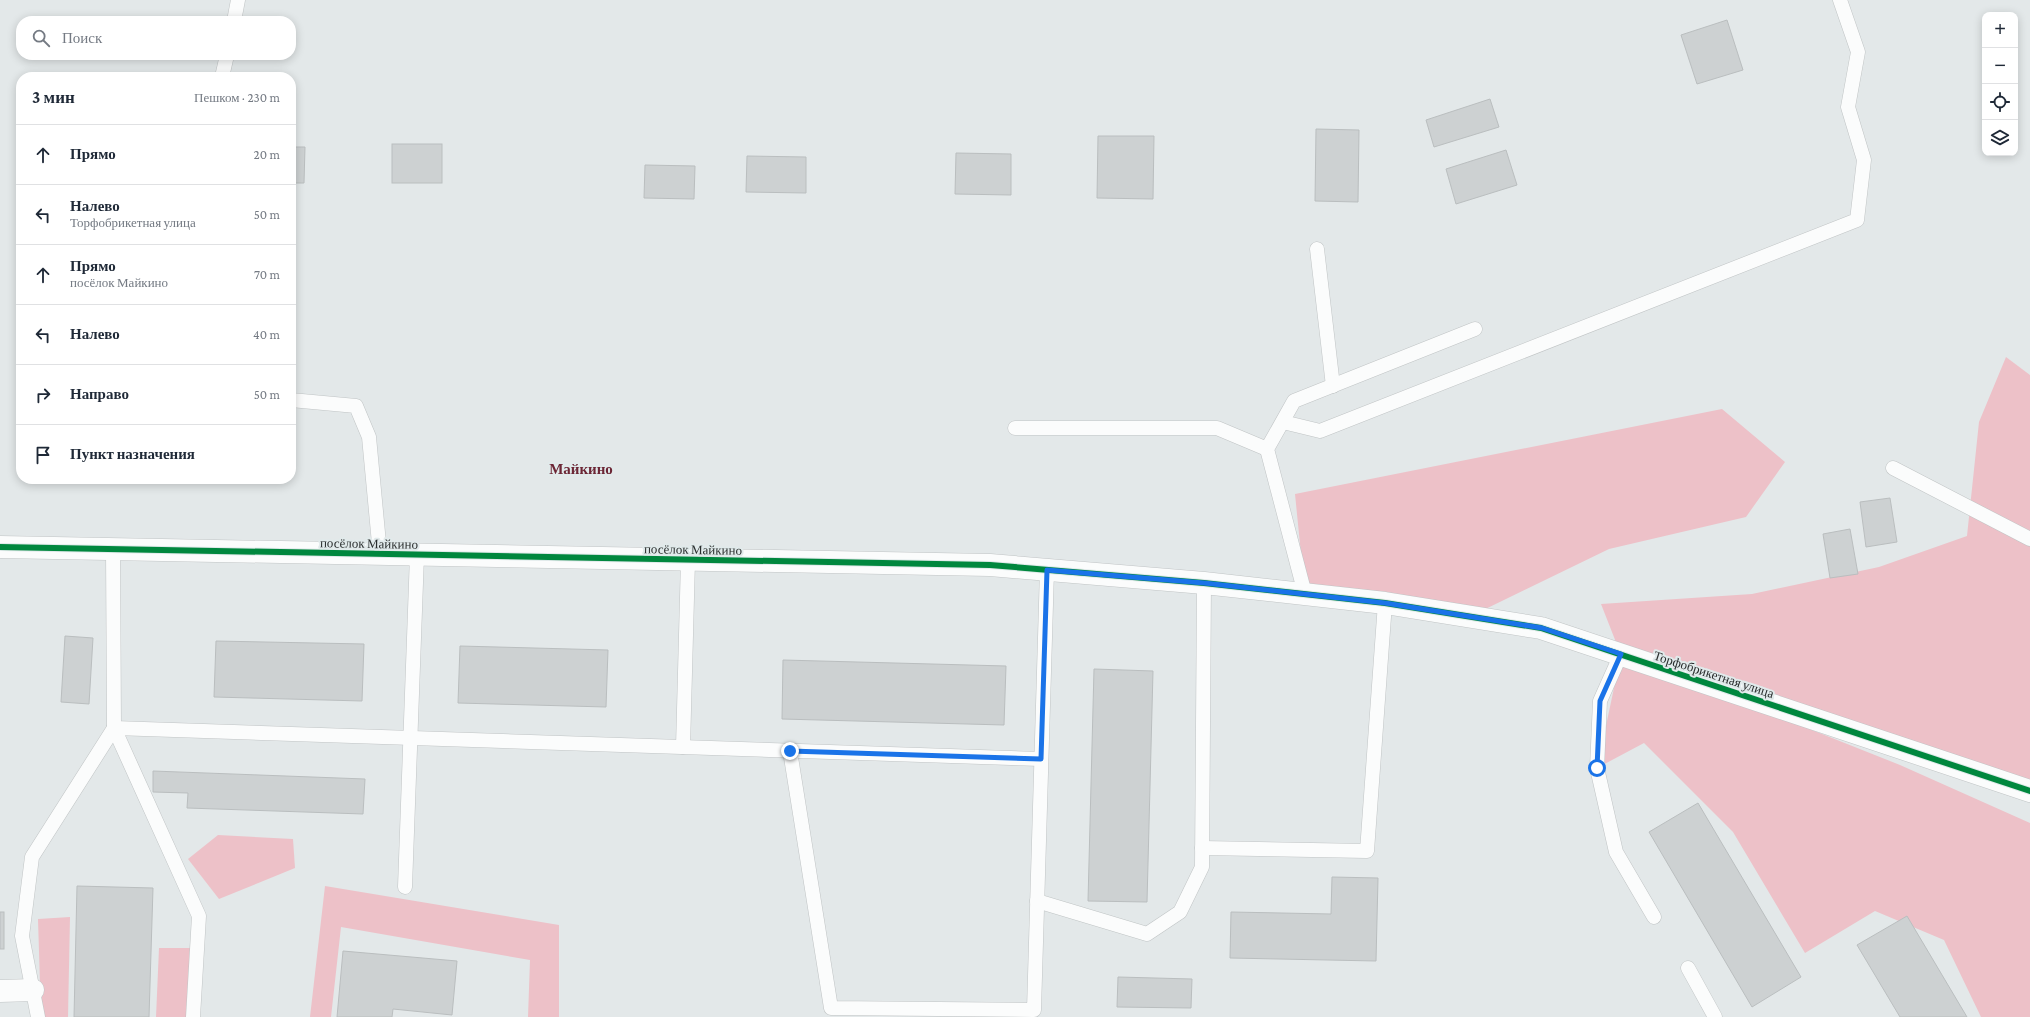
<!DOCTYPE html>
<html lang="ru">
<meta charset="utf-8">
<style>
body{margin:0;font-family:"Crimson Pro",serif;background:#f2f2f3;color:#1f2937}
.controls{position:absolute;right:12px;top:12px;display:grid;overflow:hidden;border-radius:8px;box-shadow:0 2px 10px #0003}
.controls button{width:36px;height:36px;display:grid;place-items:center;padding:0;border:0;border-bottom:1px solid #e0e1e3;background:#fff;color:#1f2937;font:20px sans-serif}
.stop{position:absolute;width:12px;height:12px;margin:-9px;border:3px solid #1a73e8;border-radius:50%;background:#fff}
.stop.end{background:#1a73e8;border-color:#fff;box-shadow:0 1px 4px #0008}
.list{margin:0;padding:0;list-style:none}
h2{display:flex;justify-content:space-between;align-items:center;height:52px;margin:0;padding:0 16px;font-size:17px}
h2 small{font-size:13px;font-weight:400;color:#747a83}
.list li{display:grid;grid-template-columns:26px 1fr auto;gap:12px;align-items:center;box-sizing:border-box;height:60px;padding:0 16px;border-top:1px solid #e0e1e3}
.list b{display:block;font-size:15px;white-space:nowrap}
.list p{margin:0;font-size:13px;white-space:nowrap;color:#747a83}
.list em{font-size:13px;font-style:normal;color:#747a83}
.icon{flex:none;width:22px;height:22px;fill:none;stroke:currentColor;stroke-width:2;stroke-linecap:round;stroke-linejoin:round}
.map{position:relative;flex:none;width:2030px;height:1017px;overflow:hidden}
.search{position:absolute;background:#fff;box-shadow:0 2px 10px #0003;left:16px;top:16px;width:280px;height:44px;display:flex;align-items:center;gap:10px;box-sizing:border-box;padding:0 14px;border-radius:16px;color:#747a83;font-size:15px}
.panel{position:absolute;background:#fff;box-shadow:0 2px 10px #0003;left:16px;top:72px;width:280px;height:412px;border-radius:16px}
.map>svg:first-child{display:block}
.green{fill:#edc1c8}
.building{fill:#cdd1d2;stroke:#babebf}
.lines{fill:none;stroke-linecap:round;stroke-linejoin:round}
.lane-casing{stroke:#c0c4c5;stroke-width:15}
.street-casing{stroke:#c0c4c5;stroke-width:23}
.secondary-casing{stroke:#c0c4c5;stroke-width:23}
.lane{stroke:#fbfcfc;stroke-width:14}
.street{stroke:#fbfcfc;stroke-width:22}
.secondary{stroke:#fbfcfc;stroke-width:22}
.cycleway-casing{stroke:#e1eaeb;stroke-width:8}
.cycleway{stroke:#00873e;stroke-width:6}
.route{stroke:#1a73e8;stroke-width:5}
.labels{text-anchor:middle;stroke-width:4;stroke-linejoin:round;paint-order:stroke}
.street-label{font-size:13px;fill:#292d2d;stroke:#e1eaeb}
.quarter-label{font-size:15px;font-weight:bold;fill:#6c2635;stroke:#e1eaeb}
</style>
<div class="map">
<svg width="2030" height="1017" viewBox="0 0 2030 1017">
<rect width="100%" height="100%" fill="#e3e8e9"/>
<!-- green -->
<g class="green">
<path d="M2006 357 2030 375V791L1631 658 1900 765 2030 823V1017H1981L1944 940 1875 911 1805 953 1733 832 1644 743 1597 768 1621 655 1601 604 1752 594 1879 567 1967 536 1979 422Z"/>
<path d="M1722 409 1785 462 1746 517 1609 549 1469 617 1305 594 1295 494Z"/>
<path d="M218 835 293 839 295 868 219 899 188 859Z"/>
<path d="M325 886 559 925V1017H528L530 960 341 927 331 1017H310Z"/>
<path d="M70 917 68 1017H41L38 919Z"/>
<path d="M159 948H190L187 1017H156Z"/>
</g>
<!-- building -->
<g class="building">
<path d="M1727 20 1743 70 1697 84 1681 35Z"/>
<path d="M1490 99 1499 127 1434 147 1426 120Z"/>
<path d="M1316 129 1359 130 1358 202 1315 201Z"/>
<path d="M1098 136H1154L1153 199 1097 198Z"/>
<rect x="392" y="144" width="50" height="39"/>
<path d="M291 147H305L304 183H291Z"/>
<path d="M1506 150 1517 185 1456 204 1446 169Z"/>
<path d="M956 153 1011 154V195L955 194Z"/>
<path d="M747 156 806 157V193L746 192Z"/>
<path d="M645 165 695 166 694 199 644 198Z"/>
<path d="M1890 498 1897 542 1866 547 1860 502Z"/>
<path d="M1850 529 1858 574 1830 578 1823 534Z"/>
<path d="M65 636 93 638 89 704 61 702Z"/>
<path d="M216 641 364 644 362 701 214 697Z"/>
<path d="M460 646 608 650 606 707 458 703Z"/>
<path d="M783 660 1006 666 1004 725 782 719Z"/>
<path d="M1094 669 1153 671 1147 902 1088 901Z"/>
<path d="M153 771 365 779 363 814 187 808 188 793 153 792Z"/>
<path d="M1698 803 1801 977 1752 1007 1649 832Z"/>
<path d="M1332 877 1378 878 1376 961 1230 958 1231 912 1331 914Z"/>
<path d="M77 886 153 888 149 1017H74Z"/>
<rect x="0" y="912" width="4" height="37"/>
<path d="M1907 916 1967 1017H1900L1857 945Z"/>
<path d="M343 951 457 961 452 1015 393 1009 392 1017H337Z"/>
<path d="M1118 977 1192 979 1191 1008 1117 1007Z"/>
</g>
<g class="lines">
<!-- lane casing -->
<g class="lane-casing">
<g id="lane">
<path d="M234 21 238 0"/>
<path d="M222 77 227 55"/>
<path d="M1317 249 1333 386"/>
<path d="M291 400 356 406 369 437 380 554"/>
<path d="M1283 422 1320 431 1857 220 1864 160 1848 107 1858 52 1840 0"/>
<path d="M1015 428H1217L1267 449"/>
<path d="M1893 468 2030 539"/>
<path d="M113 549 114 728 199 916 193 1017"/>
<path d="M1305 594 1267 449 1294 401 1475 329"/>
<path d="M1621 654 1600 701 1597 768 1616 852 1654 917"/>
<path d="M114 728 1041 759"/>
<path d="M683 747 688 560"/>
<path d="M790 751 831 1008 1034 1010 1047 570"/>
<path d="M1202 848 1367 851 1385 603"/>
<path d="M405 887 417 555"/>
<path d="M1037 901 1147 934 1180 912 1202 867 1204 583"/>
<path d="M1688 968 1715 1017"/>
<path d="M38 1017 22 936 32 857 114 728"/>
</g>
</g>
<!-- street casing -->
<g class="street-casing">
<path id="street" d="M0 991 33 990"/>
</g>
<!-- secondary casing -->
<g class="secondary-casing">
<path id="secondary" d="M0 547 990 565 1204 583 1385 603 1541 628 2030 791"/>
</g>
<!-- lane -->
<use href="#lane" class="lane"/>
<!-- street -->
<use href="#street" class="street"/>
<!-- secondary -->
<use href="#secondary" class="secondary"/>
<!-- cycleway casing -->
<g class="cycleway-casing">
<path id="cycleway" d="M0 547 990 565 1204 583 1385 603 1541 628 2030 791"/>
</g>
<!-- cycleway -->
<use href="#cycleway" class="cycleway"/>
</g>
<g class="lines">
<!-- route -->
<path class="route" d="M790 751 1041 759 1047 570 1204 583 1385 603 1542 628 1621 654 1600 701 1597 768"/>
</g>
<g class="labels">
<!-- street labels -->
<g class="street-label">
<text transform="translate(369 543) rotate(1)" y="5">посёлок Майкино</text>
<text transform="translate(693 549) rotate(1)" y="5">посёлок Майкино</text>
<text transform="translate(1714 674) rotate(18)" y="5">Торфобрикетная улица</text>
</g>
<!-- quarter labels -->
<g class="quarter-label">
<text x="581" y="474">Майкино</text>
</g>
</g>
</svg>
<div class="controls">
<button>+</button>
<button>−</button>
<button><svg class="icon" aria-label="locate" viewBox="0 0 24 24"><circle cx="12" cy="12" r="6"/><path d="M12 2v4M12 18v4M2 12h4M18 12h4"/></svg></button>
<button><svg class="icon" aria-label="layers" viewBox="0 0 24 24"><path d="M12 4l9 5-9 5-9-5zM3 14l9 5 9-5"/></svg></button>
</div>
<div class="stop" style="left:1597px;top:768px"></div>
<div class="stop end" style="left:790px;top:751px"></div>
<div class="search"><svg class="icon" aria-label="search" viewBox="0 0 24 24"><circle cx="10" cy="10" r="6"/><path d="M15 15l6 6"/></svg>Поиск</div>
<section class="panel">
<h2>3 мин<small>Пешком · 230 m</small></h2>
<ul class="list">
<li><svg class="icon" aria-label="ahead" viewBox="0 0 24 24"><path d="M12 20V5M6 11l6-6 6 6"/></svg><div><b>Прямо</b></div><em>20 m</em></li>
<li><svg class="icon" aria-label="left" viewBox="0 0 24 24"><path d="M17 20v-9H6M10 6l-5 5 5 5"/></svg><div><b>Налево</b><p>Торфобрикетная улица</p></div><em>50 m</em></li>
<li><svg class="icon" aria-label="ahead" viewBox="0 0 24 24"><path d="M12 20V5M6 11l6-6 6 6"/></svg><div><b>Прямо</b><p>посёлок Майкино</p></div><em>70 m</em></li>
<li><svg class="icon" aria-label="left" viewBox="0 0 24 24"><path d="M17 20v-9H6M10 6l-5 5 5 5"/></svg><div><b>Налево</b></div><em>40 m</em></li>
<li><svg class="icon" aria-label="right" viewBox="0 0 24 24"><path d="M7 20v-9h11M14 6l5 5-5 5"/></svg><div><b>Направо</b></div><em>50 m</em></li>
<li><svg class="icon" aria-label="arrive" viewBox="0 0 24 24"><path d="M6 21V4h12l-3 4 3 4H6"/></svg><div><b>Пункт назначения</b></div></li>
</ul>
</section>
</div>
